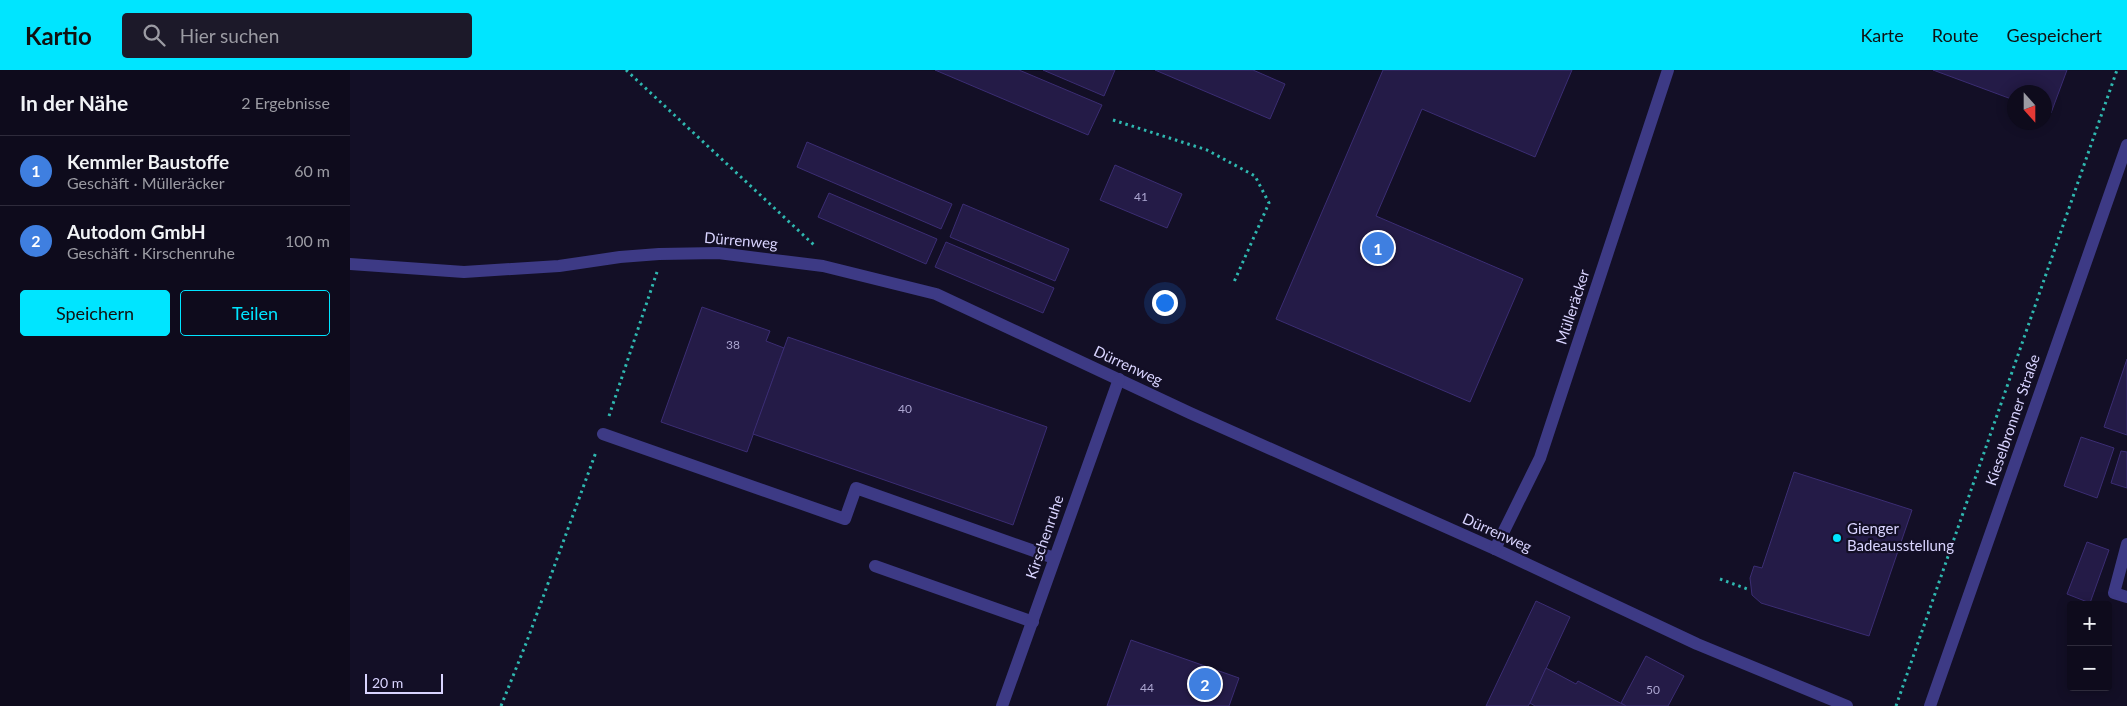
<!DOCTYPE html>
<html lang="de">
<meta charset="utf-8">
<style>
body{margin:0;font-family:Lato,sans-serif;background:#1c1929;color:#f1f3f6}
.controls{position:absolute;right:15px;bottom:15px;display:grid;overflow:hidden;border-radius:5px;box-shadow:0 2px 12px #0003}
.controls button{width:45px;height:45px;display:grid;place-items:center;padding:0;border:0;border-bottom:1px solid #2e2b3b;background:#0e0b1c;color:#f1f3f6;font:25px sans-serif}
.compass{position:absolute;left:1657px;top:15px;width:45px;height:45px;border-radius:50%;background:#0e0b1c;box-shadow:0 2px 12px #0003;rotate:159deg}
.scale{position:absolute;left:15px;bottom:12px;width:78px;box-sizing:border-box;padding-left:5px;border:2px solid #d9d4ff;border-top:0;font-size:14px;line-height:18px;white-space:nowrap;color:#d9d4ff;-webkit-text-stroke:4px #130f26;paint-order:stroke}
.you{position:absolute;left:814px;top:232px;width:18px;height:18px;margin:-12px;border:4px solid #fff;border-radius:50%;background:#1a73e8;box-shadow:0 0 0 8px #1a73e833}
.badge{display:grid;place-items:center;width:32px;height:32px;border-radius:50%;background:#00e5ff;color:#fff;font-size:16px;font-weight:700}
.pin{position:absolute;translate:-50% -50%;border:2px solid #fff;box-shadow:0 1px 5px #0006}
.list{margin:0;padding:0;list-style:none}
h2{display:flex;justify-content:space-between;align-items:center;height:65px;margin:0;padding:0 20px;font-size:21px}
h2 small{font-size:16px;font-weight:400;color:#9b9ba3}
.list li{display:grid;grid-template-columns:32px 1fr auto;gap:15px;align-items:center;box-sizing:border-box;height:70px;padding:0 20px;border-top:1px solid #2e2b3b}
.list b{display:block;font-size:19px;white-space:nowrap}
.list p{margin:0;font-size:16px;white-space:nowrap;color:#9b9ba3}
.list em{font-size:16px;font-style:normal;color:#9b9ba3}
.actions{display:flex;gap:10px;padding:15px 20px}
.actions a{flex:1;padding:11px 0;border:1px solid #00e5ff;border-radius:5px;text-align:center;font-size:18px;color:#00e5ff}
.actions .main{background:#00e5ff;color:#111}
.icon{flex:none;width:28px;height:28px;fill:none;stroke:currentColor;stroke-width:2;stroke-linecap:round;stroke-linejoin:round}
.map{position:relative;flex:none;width:1777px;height:636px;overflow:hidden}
header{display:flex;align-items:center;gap:30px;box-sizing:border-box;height:70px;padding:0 25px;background:#00e5ff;color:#111}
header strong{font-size:24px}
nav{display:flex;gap:28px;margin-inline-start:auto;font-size:18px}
.search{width:350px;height:45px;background:#1c1929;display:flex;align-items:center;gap:12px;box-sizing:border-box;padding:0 18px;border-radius:5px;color:#9b9ba3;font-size:19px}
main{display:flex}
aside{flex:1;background:#0e0b1c}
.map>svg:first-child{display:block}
.building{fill:#241b47;stroke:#3b2d73}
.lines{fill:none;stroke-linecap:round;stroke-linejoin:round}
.path{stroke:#2fb8b0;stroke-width:3;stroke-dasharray:2.5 4;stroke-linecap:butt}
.service{stroke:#3d3a85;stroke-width:12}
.minor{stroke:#3d3a85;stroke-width:12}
.tertiary{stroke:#3d3a85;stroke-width:12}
.poi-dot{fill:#00e5ff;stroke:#130f26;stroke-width:2}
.labels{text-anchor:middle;stroke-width:4.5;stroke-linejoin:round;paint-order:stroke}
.number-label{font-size:12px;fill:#aca6d1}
.street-label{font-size:15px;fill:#d9d4ff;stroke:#130f26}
.poi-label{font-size:15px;fill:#d9d4ff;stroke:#130f26;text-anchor:start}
</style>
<header>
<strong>Kartio</strong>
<div class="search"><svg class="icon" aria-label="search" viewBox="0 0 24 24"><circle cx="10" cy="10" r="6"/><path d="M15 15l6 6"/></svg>Hier suchen</div>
<nav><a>Karte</a><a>Route</a><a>Gespeichert</a></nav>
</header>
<main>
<aside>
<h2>In der Nähe<small>2 Ergebnisse</small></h2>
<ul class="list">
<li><span class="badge" style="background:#3f7fe0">1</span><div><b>Kemmler Baustoffe</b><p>Geschäft · Mülleräcker</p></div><em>60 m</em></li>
<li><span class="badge" style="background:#3f7fe0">2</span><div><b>Autodom GmbH</b><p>Geschäft · Kirschenruhe</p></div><em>100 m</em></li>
</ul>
<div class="actions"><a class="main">Speichern</a><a>Teilen</a></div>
</aside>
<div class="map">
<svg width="1777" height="636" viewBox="0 0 1777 636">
<rect width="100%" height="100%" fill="#130f26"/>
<!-- building -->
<g class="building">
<path d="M585 0H669L752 35 738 65Z"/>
<path d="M693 0H765L754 26Z"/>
<path d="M805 0H903L935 14 920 49Z"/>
<path d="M1033 0H1222L1185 87 1072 39 1026 146 1173 209 1120 332 926 249Z"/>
<path d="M1583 0H1717L1701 43 1694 41V22H1664V30Z"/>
<path d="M457 72 602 134 591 159 447 97Z"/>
<path d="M765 95 832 124 817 158 750 130Z"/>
<path d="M479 123 587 169 576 194 468 147Z"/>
<path d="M613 134 719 179 705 211 600 167Z"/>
<path d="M596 172 704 218 693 243 585 197Z"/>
<path d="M352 237 420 261 416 271 434 278 397 382 311 352Z"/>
<path d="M438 267 697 357 663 455 403 364Z"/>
<path d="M1777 289V365L1754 357Z"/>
<path d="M1731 367 1764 378 1747 428 1714 416Z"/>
<path d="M1771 381 1777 382V418L1761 413Z"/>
<path d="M1444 402 1562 440 1519 566 1411 533 1402 525 1400 508 1404 496 1412 498Z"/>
<path d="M1737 472 1759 480 1740 533 1717 524Z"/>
<path d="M1186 531 1220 547 1180 633 1178 636H1136Z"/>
<path d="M781 570 889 608 879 636H757Z"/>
<path d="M1296 586 1334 606 1318 636H1276L1271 633Z"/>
<path d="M1196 598 1226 614 1228 611 1276 636H1185L1180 633Z"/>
</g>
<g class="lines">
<!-- path -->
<g class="path">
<path d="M276 0 464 175"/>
<path d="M763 50 857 80 905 106 919 133 884 212"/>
<path d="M259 346 307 202"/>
<path d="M1370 509 1400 520"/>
<path d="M151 636 177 571 246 382"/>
<path d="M1546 636 1767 0"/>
</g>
<!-- service -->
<g class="service">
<path d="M253 364 495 449 506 418 704 488"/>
<path d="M1777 474 1764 523 1777 527"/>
<path d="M525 496 683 552"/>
</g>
<!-- minor -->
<g class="minor">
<path d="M0 194 114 202 209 196 270 187 309 184 368 183 473 196 586 224 840 343 1145 479 1347 574 1497 636"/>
<path d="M1145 479 1190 388 1318 0"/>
<path d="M652 636 769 309"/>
</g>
<!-- tertiary -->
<path class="tertiary" d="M1580 636 1777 75"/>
</g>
<!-- markers -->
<circle class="poi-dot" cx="1487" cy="468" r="5"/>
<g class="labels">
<!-- number labels -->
<g class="number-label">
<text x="791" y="131">41</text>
<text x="383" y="279">38</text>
<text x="555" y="343">40</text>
<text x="797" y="622">44</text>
<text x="1303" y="624">50</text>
</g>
<!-- street labels -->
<g class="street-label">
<text transform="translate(391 171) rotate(5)" y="5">Dürrenweg</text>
<text transform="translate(1223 237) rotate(-72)" y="5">Mülleräcker</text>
<text transform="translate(778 296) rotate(25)" y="5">Dürrenweg</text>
<text transform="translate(1663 350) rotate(-71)" y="5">Kieselbronner Straße</text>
<text transform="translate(1147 463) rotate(24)" y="5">Dürrenweg</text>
<text transform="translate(695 467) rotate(-71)" y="5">Kirschenruhe</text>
</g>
<!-- poi labels -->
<g class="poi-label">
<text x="1497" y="464">Gienger<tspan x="1497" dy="17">Badeausstellung</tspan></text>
</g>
</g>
</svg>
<div class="controls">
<button>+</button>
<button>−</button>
</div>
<svg class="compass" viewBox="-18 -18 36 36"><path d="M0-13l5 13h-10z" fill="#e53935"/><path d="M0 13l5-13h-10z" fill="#9b9ba3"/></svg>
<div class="scale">20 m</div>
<div class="you"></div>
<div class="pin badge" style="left:1028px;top:178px;background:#3f7fe0">1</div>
<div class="pin badge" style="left:855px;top:614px;background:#3f7fe0">2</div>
</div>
</main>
